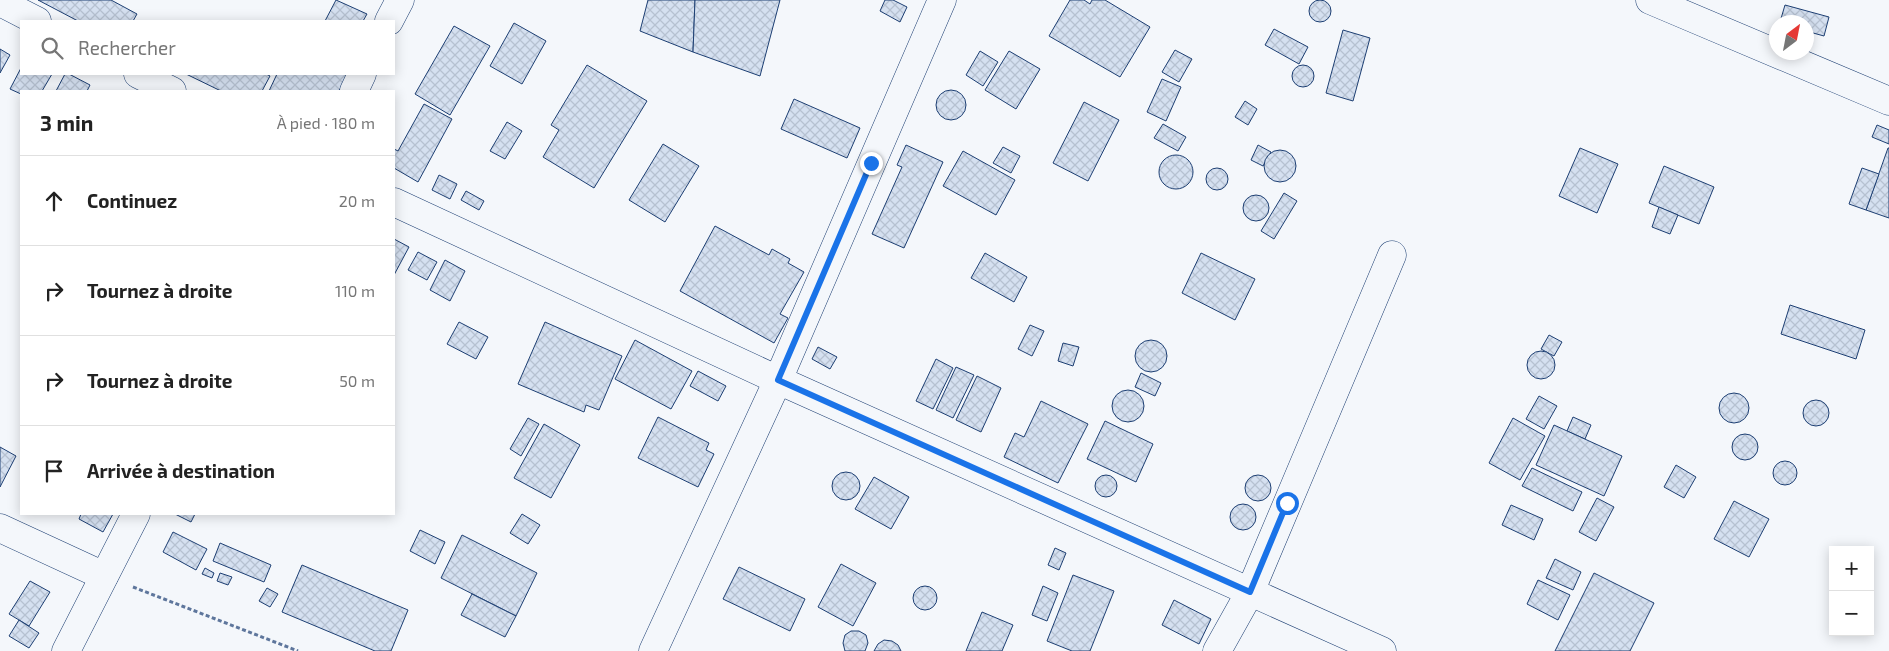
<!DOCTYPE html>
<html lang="fr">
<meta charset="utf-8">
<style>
body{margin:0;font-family:"Exo 2",sans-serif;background:#f2f2f2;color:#222}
.controls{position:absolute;right:15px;bottom:15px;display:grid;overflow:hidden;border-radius:0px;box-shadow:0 2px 12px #0003}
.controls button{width:45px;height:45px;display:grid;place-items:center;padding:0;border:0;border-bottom:1px solid #e0e0e0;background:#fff;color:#222;font:25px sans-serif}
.compass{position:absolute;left:1769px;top:15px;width:45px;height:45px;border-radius:50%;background:#fff;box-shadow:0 2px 12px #0003;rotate:32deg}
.stop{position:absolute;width:15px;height:15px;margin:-11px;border:4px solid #1a73e8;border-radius:50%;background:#fff}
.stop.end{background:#1a73e8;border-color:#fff;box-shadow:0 1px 5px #0008}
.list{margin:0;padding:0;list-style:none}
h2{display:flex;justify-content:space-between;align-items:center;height:65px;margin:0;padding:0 20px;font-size:21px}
h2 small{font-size:16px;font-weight:400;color:#767676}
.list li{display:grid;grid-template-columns:32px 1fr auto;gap:15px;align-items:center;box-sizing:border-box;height:90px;padding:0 20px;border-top:1px solid #e0e0e0}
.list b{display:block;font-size:19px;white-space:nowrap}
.list em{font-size:16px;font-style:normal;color:#767676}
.icon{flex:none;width:28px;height:28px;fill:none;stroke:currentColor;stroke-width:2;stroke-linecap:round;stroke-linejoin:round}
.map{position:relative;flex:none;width:1889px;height:651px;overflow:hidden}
.search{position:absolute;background:#fff;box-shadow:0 2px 12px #0003;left:20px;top:20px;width:375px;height:55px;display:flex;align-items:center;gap:12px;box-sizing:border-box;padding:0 18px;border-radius:0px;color:#767676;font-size:19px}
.panel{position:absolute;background:#fff;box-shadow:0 2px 12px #0003;left:20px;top:90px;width:375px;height:425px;border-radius:0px}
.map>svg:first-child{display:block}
.building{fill:url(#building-cross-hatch);stroke:#1d3f73}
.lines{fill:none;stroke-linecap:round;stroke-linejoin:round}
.minor-casing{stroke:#1d3f73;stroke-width:29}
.path{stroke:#5e769c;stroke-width:3;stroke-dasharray:4 2.5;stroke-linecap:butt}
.minor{stroke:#f4f7fb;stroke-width:28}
.route{stroke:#1a73e8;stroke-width:6}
</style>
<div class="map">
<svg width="1889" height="651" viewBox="0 0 1889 651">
<defs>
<pattern id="building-cross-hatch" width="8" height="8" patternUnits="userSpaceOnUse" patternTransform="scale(1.25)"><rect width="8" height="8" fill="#d5e0f0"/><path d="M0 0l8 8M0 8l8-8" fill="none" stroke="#b6c1d1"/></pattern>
</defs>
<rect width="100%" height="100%" fill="#f4f7fb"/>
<!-- building -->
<g class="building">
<circle cx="1320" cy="11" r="11"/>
<path d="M38 0H111L137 14 133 21H78Z"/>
<path d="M336 0 367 14 363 21H325Z"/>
<path d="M648 0H695L693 52 640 31Z"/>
<path d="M695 0H780L760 76 693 52Z"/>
<path d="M885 0H893L907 7 900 22 880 11Z"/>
<path d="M1070 0H1084L1090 4 1092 0H1105L1150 27 1120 77 1049 36Z"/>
<path d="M1785 5 1829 17 1824 36 1806 31V22H1780Z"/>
<path d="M514 23 546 41 522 84 490 66Z"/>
<path d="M454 26 490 46 450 115 415 94Z"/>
<path d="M1274 29 1308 47 1299 64 1265 45Z"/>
<path d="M1343 30 1370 38 1353 101 1326 93Z"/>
<path d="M0 49 10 55 0 73Z"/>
<path d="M1175 50 1192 59 1179 82 1162 72Z"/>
<path d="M980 51 998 62 983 86 966 75Z"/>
<path d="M1009 51 1040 69 1016 109 985 90Z"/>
<path d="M587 65 647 101 594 188 543 157 559 130 551 125Z"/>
<circle cx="1303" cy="76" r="11"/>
<path d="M21 68V74H52L42 91H21V94L10 89Z"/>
<path d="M65 74H69L90 85 87 91H56Z"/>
<path d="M186 74H266L270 76 262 91H221Z"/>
<path d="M277 74H348L339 91H269Z"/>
<path d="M1162 79 1181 87 1166 121 1147 112Z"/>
<circle cx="951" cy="105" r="15"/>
<path d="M794 99 860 128 847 158 781 129Z"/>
<path d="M1245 101 1257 109 1248 125 1235 117Z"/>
<path d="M1084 102 1119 120 1088 181 1053 163Z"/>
<path d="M424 104 452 119 418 182 394 168V149L398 151Z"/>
<path d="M507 122 522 131 505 159 490 151Z"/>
<path d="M1163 124 1186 137 1178 151 1154 138Z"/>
<path d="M1877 125 1889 130V144L1872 137Z"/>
<path d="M663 144 699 166 665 222 629 200Z"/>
<path d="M906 145 943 162 904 248 872 234 902 167 897 165Z"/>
<path d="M1258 145 1271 152 1263 166 1251 160Z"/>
<path d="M1003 147 1020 156 1011 173 993 163Z"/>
<path d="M1580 148 1618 164 1597 213 1559 196Z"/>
<path d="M1888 148H1889V218L1866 210Z"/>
<circle cx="1280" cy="166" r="16"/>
<path d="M963 151 1015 180 996 215 943 186Z"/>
<circle cx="1176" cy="172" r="17"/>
<path d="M1664 166 1714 187 1699 224 1649 203Z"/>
<circle cx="1217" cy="179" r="11"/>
<path d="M1862 168 1879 174 1866 210 1849 204Z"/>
<path d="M439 175 457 184 450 199 432 190Z"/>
<path d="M466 191 484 201 479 210 461 200Z"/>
<path d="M1284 193 1297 201 1274 239 1261 231Z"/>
<circle cx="1256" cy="208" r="13"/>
<path d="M1659 207 1678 215 1670 234 1652 227Z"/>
<path d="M715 226 769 255 772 249 790 259 788 263 804 272 780 314 788 318 774 343 680 291Z"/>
<path d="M394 239 409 247 394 275Z"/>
<path d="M418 252 437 262 427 280 408 270Z"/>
<path d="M985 253 1027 277 1014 302 971 278Z"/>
<path d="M1201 253 1255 279 1235 320 1182 293Z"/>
<path d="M445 260 465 271 450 301 430 290Z"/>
<path d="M1790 305 1865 330 1856 359 1781 334Z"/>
<path d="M459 322 488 337 476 359 447 344Z"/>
<path d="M545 322 622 356 599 410 586 405 584 412 518 384Z"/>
<path d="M1030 325 1044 331 1032 356 1018 349Z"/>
<path d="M1549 335 1562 342 1554 356 1541 349Z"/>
<path d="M635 340 692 371 671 409 615 379Z"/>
<circle cx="1151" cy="356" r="16"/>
<path d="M1063 343 1079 347 1073 366 1058 361Z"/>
<path d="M818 347 837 357 830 369 812 359Z"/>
<circle cx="1541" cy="365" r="14"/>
<path d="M936 359 953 368 933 409 916 401Z"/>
<path d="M956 367 974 375 953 418 936 410Z"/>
<path d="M698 371 726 386 718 401 690 386Z"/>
<path d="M1141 373 1161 383 1155 396 1135 387Z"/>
<path d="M977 376 1001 388 981 432 956 420Z"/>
<circle cx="1128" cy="406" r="16"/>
<circle cx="1734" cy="408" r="15"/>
<path d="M1539 396 1557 406 1544 429 1526 419Z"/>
<circle cx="1816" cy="413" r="13"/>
<path d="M1041 401 1088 424 1058 483 1004 457 1015 433 1024 437Z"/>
<path d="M658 417 709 443 706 450 714 454 698 487 638 458Z"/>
<path d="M1573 417 1591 425 1585 439 1567 431Z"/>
<path d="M528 418 539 424 521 456 510 449Z"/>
<path d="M1513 418 1545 436 1520 480 1489 463Z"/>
<path d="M1105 421 1153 444 1136 482 1087 459Z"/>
<path d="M544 424 580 445 551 498 514 478Z"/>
<path d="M1554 425 1622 456 1604 496 1536 465Z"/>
<circle cx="1745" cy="447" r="13"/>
<path d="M0 447 16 456 0 487Z"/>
<circle cx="1785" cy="473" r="12"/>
<path d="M1676 465 1696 477 1684 498 1664 487Z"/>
<path d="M1532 468 1582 492 1573 511 1522 486Z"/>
<circle cx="846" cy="486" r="14"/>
<circle cx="1258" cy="488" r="13"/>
<circle cx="1106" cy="486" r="11"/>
<path d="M874 477 909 497 891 529 855 509Z"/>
<path d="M1597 498 1614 507 1596 541 1579 532Z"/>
<path d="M1734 501 1769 519 1749 557 1714 539Z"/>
<circle cx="1243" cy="517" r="13"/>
<path d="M1511 505 1543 519 1534 540 1502 525Z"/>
<path d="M81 514H113L103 532 79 519Z"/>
<path d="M175 514H195L191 522Z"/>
<path d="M522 514 540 525 528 544 510 533Z"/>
<path d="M420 530 445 542 435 564 410 551Z"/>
<path d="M173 532 207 549 196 570 163 552Z"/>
<path d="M462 535 537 573 516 616 441 578Z"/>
<path d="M220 543 271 565 264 582 213 561Z"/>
<path d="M1055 548 1066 553 1059 570 1048 565Z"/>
<path d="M1555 559 1581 572 1573 590 1546 578Z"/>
<path d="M841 564 876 583 853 626 818 607Z"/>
<path d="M302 565 408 610 391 651H375L282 612Z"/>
<path d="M739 567 805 599 790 631 723 599Z"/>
<path d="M205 568 214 573 212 578 202 574Z"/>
<path d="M220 573 232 577 228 585 217 581Z"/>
<path d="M1594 573 1654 603 1630 651H1555Z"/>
<path d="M1073 575 1114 591 1090 651H1072L1047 641Z"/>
<path d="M1538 580 1570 595 1558 620 1527 604Z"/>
<path d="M30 581 50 592 29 626 9 614Z"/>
<circle cx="925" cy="598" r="12"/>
<path d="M1043 586 1058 593 1047 621 1032 615Z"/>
<path d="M267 588 278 594 270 607 259 601Z"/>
<path d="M472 594 516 616 505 637 461 615Z"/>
<path d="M1174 600 1211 619 1199 644 1162 625Z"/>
<path d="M982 612 1013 625 1002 651H966Z"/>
<path d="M19 620 39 633 29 648 9 636Z"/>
<path d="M851 631H859L866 635 868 643 865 651H845L843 643 845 635Z"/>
<path d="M884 640 892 641 898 645 901 651H874L878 644Z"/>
</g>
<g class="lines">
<!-- minor casing -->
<g class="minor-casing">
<g id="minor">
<path d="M1650 0 1889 101"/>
<path d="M0 2 37 21"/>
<path d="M389 21 400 0"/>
<path d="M138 74 172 91"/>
<path d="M354 91 362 74"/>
<path d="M394 202 778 380 1382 651"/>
<path d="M0 528 104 576"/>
<path d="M66 651 136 514"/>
<path d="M653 651 778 380 942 0"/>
<path d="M1217 651 1250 592 1392 255"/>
</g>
</g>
<!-- path -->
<path class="path" d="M133 587 298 651"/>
<!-- minor -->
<use href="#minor" class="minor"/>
</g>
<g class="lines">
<!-- route -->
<path class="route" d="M871 163 778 380 1250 592 1287 503"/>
</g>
</svg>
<div class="controls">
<button>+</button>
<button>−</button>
</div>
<svg class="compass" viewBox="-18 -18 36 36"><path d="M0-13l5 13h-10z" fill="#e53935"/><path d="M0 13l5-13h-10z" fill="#767676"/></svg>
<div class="stop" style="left:1287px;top:503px"></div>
<div class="stop end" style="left:871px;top:163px"></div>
<div class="search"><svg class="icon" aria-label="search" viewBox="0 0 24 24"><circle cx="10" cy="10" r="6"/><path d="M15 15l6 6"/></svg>Rechercher</div>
<section class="panel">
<h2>3 min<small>À pied · 180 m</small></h2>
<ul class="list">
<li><svg class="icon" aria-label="ahead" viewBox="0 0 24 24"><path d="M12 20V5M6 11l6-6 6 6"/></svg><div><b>Continuez</b></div><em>20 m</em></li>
<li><svg class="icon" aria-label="right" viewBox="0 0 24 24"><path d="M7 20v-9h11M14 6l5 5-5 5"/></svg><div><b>Tournez à droite</b></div><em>110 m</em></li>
<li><svg class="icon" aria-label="right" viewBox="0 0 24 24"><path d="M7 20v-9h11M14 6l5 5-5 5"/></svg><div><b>Tournez à droite</b></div><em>50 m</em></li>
<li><svg class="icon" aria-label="arrive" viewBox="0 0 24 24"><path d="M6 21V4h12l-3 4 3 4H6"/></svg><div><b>Arrivée à destination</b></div></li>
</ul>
</section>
</div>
